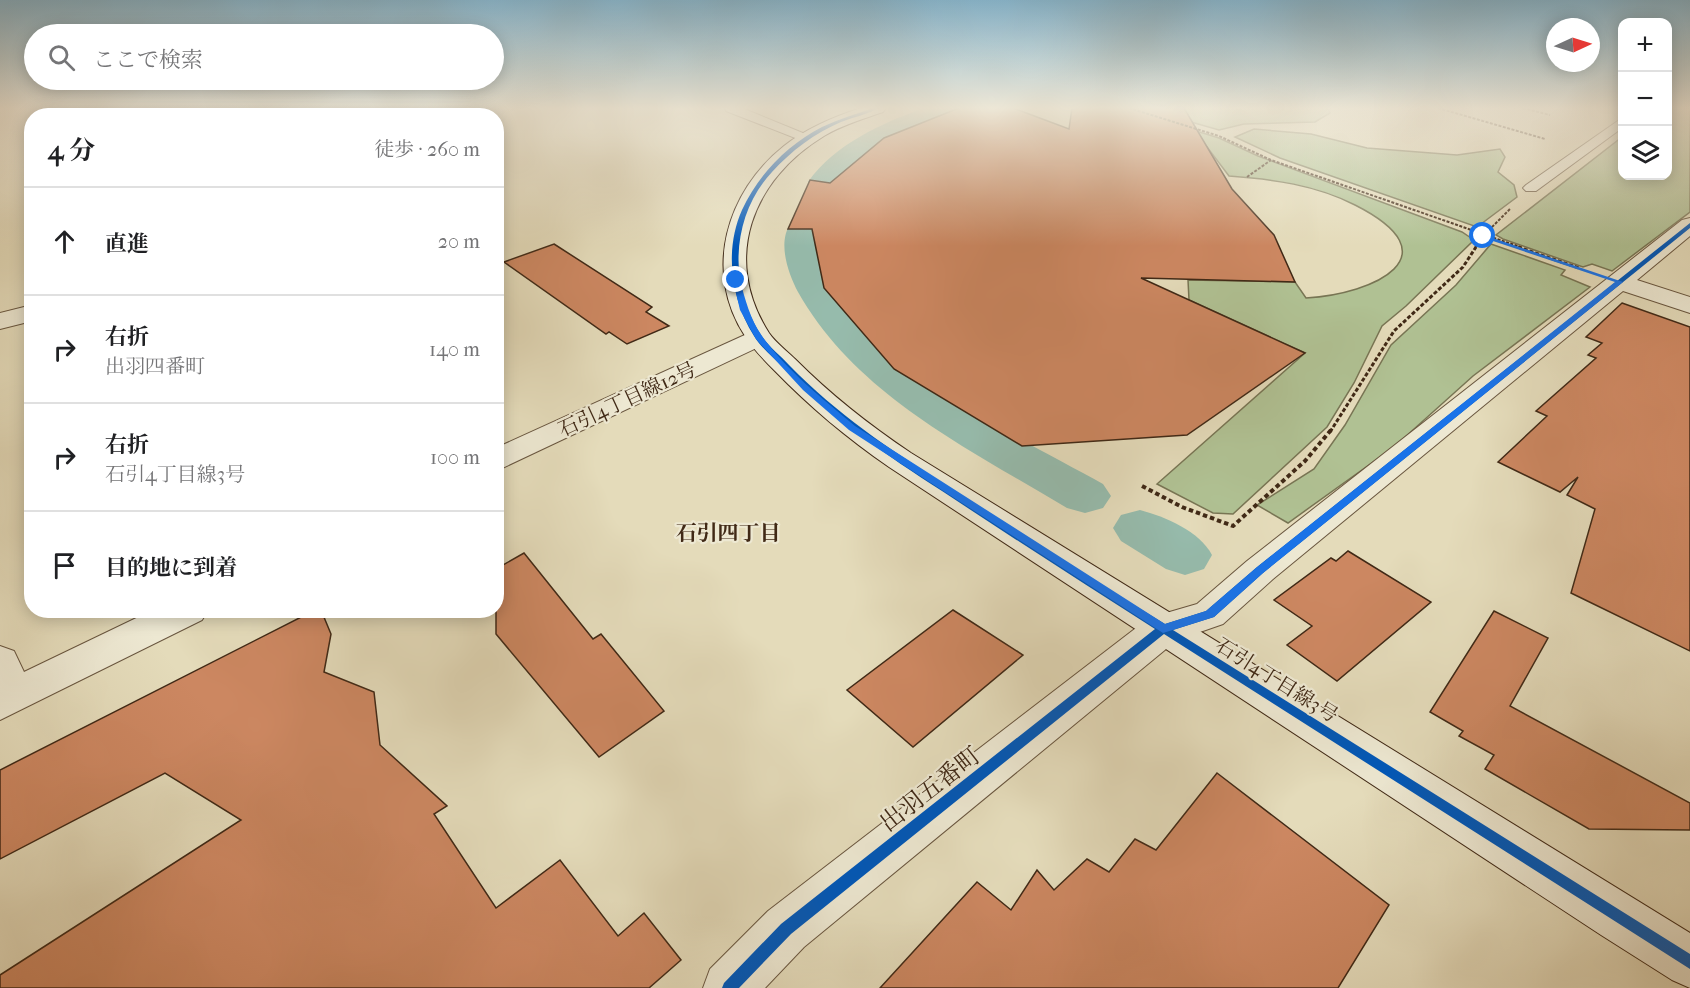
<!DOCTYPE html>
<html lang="ja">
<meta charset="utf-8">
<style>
body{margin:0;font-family:"IM FELL French Canon","Noto Serif JP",serif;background:#f2f2f2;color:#202124}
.controls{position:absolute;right:18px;top:18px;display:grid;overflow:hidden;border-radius:12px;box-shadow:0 3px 15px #0003}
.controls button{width:54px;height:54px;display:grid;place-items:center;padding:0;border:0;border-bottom:2px solid #e0e0e0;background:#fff;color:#202124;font:30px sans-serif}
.compass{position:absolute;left:1546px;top:18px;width:54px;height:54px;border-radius:50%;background:#fff;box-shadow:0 3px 15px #0003;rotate:86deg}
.stop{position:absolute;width:18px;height:18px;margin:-14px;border:4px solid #1a73e8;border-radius:50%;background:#fff}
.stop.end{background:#1a73e8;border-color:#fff;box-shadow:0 2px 6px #0008}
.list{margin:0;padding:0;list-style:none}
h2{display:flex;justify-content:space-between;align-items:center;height:78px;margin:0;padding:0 24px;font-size:26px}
h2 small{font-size:20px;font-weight:400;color:#757577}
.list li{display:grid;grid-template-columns:39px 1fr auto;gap:18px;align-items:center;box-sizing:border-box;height:108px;padding:0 24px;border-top:2px solid #e0e0e0}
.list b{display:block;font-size:22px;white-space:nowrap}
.list p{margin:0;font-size:20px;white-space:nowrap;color:#757577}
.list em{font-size:20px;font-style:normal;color:#757577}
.icon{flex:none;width:33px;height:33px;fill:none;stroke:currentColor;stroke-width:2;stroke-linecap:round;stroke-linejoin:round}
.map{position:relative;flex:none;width:1690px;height:988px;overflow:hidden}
.search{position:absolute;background:#fff;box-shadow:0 3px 15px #0003;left:24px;top:24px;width:480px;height:66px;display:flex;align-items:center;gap:15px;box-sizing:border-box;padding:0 21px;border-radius:33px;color:#757577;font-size:22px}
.panel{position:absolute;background:#fff;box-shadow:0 3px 15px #0003;left:24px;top:108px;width:480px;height:510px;border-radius:24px}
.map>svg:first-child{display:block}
.green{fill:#b0c193;stroke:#787554;stroke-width:1.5}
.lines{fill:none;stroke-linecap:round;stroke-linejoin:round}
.canal{fill:#96bbac;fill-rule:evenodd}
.building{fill:#cc8761;stroke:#402916;stroke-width:1.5}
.lane-casing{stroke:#69563f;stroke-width:2}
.street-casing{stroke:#69563f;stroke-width:2}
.secondary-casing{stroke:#402916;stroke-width:2}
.path-far2{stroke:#402916;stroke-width:2;stroke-dasharray:3 1.5;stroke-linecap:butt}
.path-far1{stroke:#402916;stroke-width:3;stroke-dasharray:4 2;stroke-linecap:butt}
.path{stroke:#402916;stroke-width:4;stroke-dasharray:4.5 3;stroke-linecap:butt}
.lane{fill:#ede8d2;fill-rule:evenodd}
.street{fill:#ede8d2;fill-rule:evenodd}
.secondary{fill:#ede8d2;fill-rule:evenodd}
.cycleway-casing{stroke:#ede8d2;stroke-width:4}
.cycleway{fill:#0057b8;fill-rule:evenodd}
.route{fill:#1a73e8}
.labels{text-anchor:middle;stroke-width:4.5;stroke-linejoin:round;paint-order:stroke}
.street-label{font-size:20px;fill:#402916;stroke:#ede8d2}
.neighbourhood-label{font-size:21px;font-weight:bold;fill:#402916;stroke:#ede8d2}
.near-street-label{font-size:24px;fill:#402916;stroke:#ede8d2}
</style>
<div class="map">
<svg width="1690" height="988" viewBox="0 0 1690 988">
<rect width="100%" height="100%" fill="#e4dbba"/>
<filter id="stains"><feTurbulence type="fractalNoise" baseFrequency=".00333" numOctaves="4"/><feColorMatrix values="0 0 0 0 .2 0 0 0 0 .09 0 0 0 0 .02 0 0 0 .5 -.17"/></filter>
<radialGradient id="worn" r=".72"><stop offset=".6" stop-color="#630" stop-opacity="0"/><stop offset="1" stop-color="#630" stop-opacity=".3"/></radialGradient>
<!-- green -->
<g class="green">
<path d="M1083 108H1122L1219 138 1258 156 1462 232 1474 240 1406 306 1382 326 1354 383 1327 427 1233 514 1213 513 1157 484 1305 353 1189 300 1188 280 1295 282 1306 298C1374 294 1456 256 1355 205 1316 185 1272 179 1229 176L1207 147Z"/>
<path d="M1142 108H1328L1330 113 1315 122 1244 124 1219 130Z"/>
<path d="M1668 108H1690V212L1612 271 1592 264 1583 267 1503 239 1496 235 1622 137V176H1668Z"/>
<path d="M1254 129 1311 134 1367 148 1457 155 1500 149 1505 157 1498 172 1514 185 1517 197 1477 227 1280 158 1235 137Z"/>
<path d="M1491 244 1565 270 1561 275 1590 287 1473 376 1394 447 1288 523 1257 505 1314 469 1345 425 1391 345 1456 285Z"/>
</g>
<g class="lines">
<!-- canal -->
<g class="canal">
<path d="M924 108H963L959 114 908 135 876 152 835 189 824 192 813 189 808 182C835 144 882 123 924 108Z"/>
<path d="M803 220 815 223C824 235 820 252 824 266 828 281 837 294 846 306 898 381 1024 440 1103 484L1111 496 1103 508 1085 513 1067 508C969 449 856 395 798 292 788 273 777 242 791 223Z"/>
<path d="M1140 510C1166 517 1199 531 1212 555L1204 569 1185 575 1166 569 1121 541 1113 528 1121 515Z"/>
</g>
</g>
<!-- building -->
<g class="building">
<path d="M959 108H1013L1069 129 1072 108H1184L1232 189 1274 235 1295 282 1141 278 1305 353 1187 435 1022 446 894 369 824 288 812 229H788L810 180 830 183 884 138Z"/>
<path d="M554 244 652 307 646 312 669 326 627 344 609 332 606 334 504 262Z"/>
<path d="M1622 303 1690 327V651L1571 593 1595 509 1567 495 1578 477 1560 492 1498 462 1547 416 1536 411 1596 358 1588 355 1602 343 1586 337Z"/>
<path d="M1348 551 1431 602 1337 681 1287 645 1312 626 1274 600 1331 558 1336 561Z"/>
<path d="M524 553 593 639 601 634 664 711 599 757 496 634V569Z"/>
<path d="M315 610H321L331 634 324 672 374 692 380 745 447 806 434 814 496 908 560 860 618 936 644 913 681 960 649 988H0V975L241 820 165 773 0 859V770Z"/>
<path d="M953 610 1023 655 913 747 847 690Z"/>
<path d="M1494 611 1548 638 1510 706 1690 803V830L1589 829 1485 769 1494 755 1459 736 1463 731 1430 712Z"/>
<path d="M1217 773 1389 905 1338 988H880L977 882 1011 910 1037 870 1054 890 1087 859 1109 872 1135 839 1156 850Z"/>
</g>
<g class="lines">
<!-- lane casing -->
<g class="lane-casing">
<g id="lane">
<path d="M725 108H742L815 138 808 142 803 141 726 111Z"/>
<path d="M1622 118V128L1536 191H1526L1523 188 1526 185Z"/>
</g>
</g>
<!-- street casing -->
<g class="street-casing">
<g id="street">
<path d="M1690 218V236L1637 280 1690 297V313L1623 291 1273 579 1223 624 1177 640 804 947 765 988H703L710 969 768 911 1149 618 1197 604 1247 561 1682 220Z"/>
<path d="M32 305V321L0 329V313Z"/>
<path d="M758 329 767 331 771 337 767 343 496 471V448Z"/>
<path d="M153 610H208L202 620 0 720V646L14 651 24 672Z"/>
</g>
</g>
<!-- secondary casing -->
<g class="secondary-casing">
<path id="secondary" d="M861 108H886L883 112C863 119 842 125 824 136 753 179 721 258 769 333 776 343 787 351 795 359 831 395 869 425 911 453L1690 933V988L1672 980 1601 935 889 467C847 438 810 407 775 371 764 360 753 349 745 336 703 272 726 192 784 146 807 128 833 117 861 108Z"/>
</g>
<!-- path-far2 -->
<g class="path-far2">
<path d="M1129 108 1219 136 1271 160 1523 248"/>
<path d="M1438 108 1545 139"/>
<path d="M1523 108 1550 115"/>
<path d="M1247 177 1271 160"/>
<path d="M1475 248 1483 236 1510 209"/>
</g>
<!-- path-far1 -->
<g class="path-far1">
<path d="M1518 247 1579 268"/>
<path d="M1330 432 1394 331 1463 267 1476 247"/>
</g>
<!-- path -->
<path class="path" d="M1142 486 1182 507 1233 526 1305 461 1331 430"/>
<!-- lane -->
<use href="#lane" class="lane"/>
<!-- street -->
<use href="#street" class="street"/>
<!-- secondary -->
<use href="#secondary" class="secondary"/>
<!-- cycleway casing -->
<g class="cycleway-casing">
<path id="cycleway" d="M873 108H879C868 114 854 117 841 122 815 133 791 151 772 172 731 216 728 285 761 335 769 347 780 355 789 365 838 415 888 448 947 486 1019 533 1091 579 1165 624L1206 611 1257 567 1690 223V228L1263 573 1214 617 1173 630 1690 954V969L1164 634 791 934 739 988H722L724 983 781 924 1155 629C1084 584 1013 538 942 491 886 455 832 418 785 369 774 358 762 349 754 336 731 300 724 250 742 210 758 175 787 145 822 127 839 119 856 114 873 108Z"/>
</g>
<!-- cycleway -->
<use href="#cycleway" class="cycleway"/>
</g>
<!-- sky -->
<linearGradient id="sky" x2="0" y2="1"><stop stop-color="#87b7d0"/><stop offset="0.44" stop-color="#f3efe0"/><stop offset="1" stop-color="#f3efe0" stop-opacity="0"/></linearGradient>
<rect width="1690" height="246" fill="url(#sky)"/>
<!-- route -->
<path class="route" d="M1481 234 1623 282 1263 573 1214 617 1163 633 849 430 803 390 756 339 740 310 733 280 736 278 740 280C745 299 750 319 762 336 785 369 824 400 855 426L1165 624 1206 611 1256 568 1615 282 1481 237Z"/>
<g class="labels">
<!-- street labels -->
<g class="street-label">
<text transform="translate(627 399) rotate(-25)" y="7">石引4丁目線12号</text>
<text transform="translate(1277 680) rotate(32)" y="7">石引4丁目線3号</text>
</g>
<!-- neighbourhood labels -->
<g class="neighbourhood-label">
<text x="728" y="540">石引四丁目</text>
</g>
<!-- near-street labels -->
<g class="near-street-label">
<text transform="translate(930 789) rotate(-38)" y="8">出羽五番町</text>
</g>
</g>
<rect width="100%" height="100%" filter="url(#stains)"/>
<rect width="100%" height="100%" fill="url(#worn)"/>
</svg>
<div class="controls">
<button>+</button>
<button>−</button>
<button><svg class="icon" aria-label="layers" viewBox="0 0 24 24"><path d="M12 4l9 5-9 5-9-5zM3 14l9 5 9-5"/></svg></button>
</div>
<svg class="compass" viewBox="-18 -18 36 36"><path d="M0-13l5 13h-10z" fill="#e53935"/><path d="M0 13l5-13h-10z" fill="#757577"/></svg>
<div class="stop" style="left:1483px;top:236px"></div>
<div class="stop end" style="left:736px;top:280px"></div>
<div class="search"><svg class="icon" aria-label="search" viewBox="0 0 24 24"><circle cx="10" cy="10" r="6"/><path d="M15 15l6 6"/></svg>ここで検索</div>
<section class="panel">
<h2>4 分<small>徒歩 · 260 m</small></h2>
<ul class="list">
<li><svg class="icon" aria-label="ahead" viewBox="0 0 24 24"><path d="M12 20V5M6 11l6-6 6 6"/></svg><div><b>直進</b></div><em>20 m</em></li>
<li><svg class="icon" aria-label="right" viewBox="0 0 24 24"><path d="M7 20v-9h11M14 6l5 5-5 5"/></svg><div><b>右折</b><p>出羽四番町</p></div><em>140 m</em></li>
<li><svg class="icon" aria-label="right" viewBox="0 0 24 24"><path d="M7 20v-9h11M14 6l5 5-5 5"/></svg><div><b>右折</b><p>石引4丁目線3号</p></div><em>100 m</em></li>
<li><svg class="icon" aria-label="arrive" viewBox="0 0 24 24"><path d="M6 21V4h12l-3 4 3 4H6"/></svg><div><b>目的地に到着</b></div></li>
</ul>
</section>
</div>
